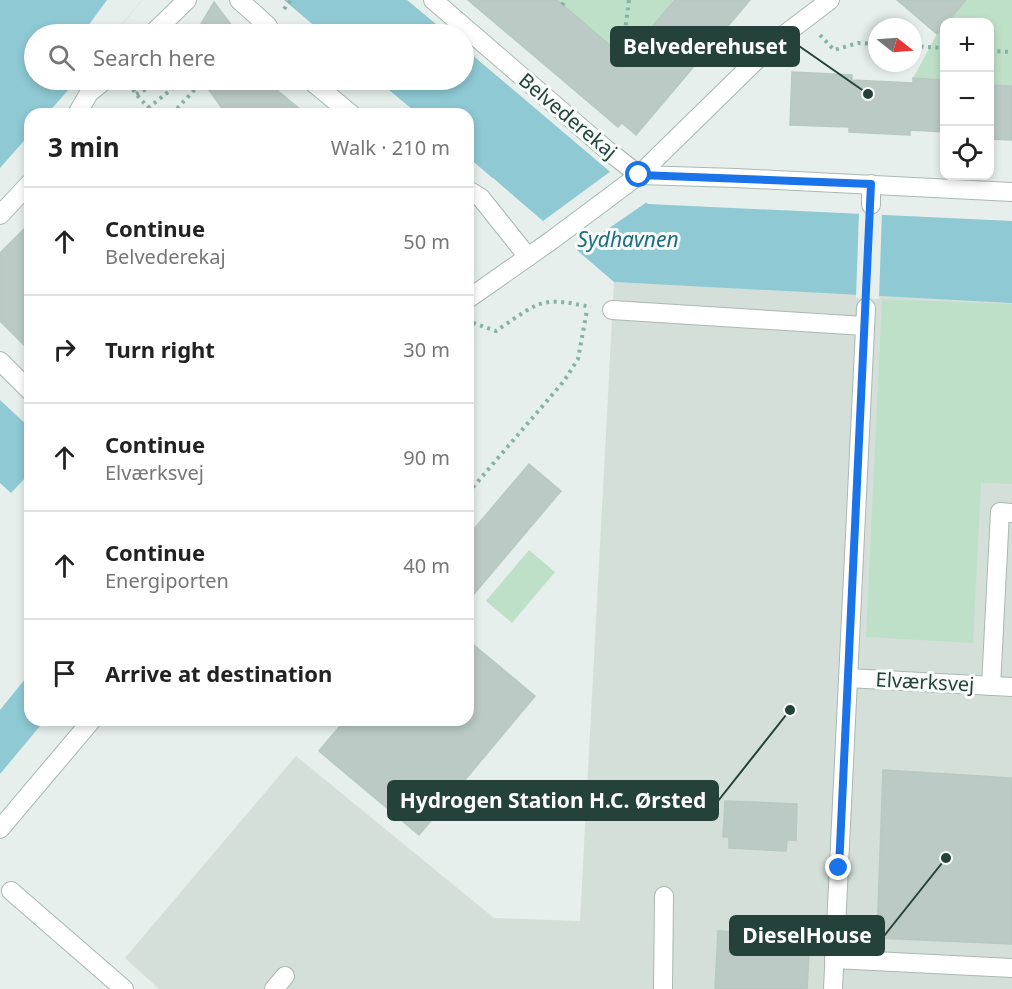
<!DOCTYPE html>
<meta charset="utf-8">
<style>
body{margin:0;font-family:"Noto Sans",sans-serif;background:#f6f6f6;color:#222}
.controls{position:absolute;right:18px;top:18px;display:grid;overflow:hidden;border-radius:12px;box-shadow:0 3px 9px #0003}
.controls button{width:54px;height:54px;display:grid;place-items:center;padding:0;border:0;border-bottom:2px solid #e0e0e0;background:#fff;color:#222;font:30px sans-serif}
.compass{position:absolute;left:868px;top:18px;width:54px;height:54px;border-radius:50%;background:#fff;box-shadow:0 3px 9px #0003;rotate:107deg}
.stop{position:absolute;width:18px;height:18px;margin:-14px;border:4px solid #1a73e8;border-radius:50%;background:#fff}
.stop.end{background:#1a73e8;border-color:#fff;box-shadow:0 2px 6px #0008}
.list{margin:0;padding:0;list-style:none}
h2{display:flex;justify-content:space-between;align-items:center;height:78px;margin:0;padding:0 24px;font-size:26px}
h2 small{font-size:20px;font-weight:400;color:#767676}
.list li{display:grid;grid-template-columns:39px 1fr auto;gap:18px;align-items:center;box-sizing:border-box;height:108px;padding:0 24px;border-top:2px solid #e0e0e0}
.list b{display:block;font-size:22px;white-space:nowrap}
.list p{margin:0;font-size:20px;white-space:nowrap;color:#767676}
.list em{font-size:20px;font-style:normal;color:#767676}
.icon{flex:none;width:33px;height:33px;fill:none;stroke:currentColor;stroke-width:2;stroke-linecap:round;stroke-linejoin:round}
.map{position:relative;flex:none;width:1012px;height:989px;overflow:hidden}
.search{position:absolute;background:#fff;box-shadow:0 3px 9px #0003;left:24px;top:24px;width:450px;height:66px;display:flex;align-items:center;gap:15px;box-sizing:border-box;padding:0 21px;border-radius:33px;color:#767676;font-size:22px}
.panel{position:absolute;background:#fff;box-shadow:0 3px 9px #0003;left:24px;top:108px;width:450px;height:618px;border-radius:18px}
.map>svg:first-child{display:block}
.built{fill:#d4dfda}
.green{fill:#bfe0c8}
.water{fill:#8ec9d4}
.pier{fill:#e6efeb}
.building{fill:#bbcac4;stroke:#b8c9c2;stroke-width:1.5}
.lines{fill:none;stroke-linecap:round;stroke-linejoin:round}
.minor-casing{stroke:#a8b8b2;stroke-width:20}
.path{stroke:#86b3a5;stroke-width:4;stroke-dasharray:3 4.5;stroke-linecap:butt}
.minor{stroke:#fff;stroke-width:18}
.route{stroke:#1a73e8;stroke-width:8}
.labels{text-anchor:middle;stroke-width:6;stroke-linejoin:round;paint-order:stroke}
.street-label{font-size:20px;fill:#24423a;stroke:#f7fbf9}
.water-label{font-size:21px;font-style:italic;fill:#1c6f80;stroke:#f7fbf9}
.leader{fill:none;stroke:#24423a;stroke-width:2}
.callout-dot{fill:#24423a;stroke:#f7fbf9;stroke-width:2}
.callout{fill:#24423a;stroke:#24423a;stroke-width:2}
.callout-label{font-size:21px;text-anchor:middle;font-weight:bold;fill:#fff}
</style>
<div class="map">
<svg width="1012" height="989" viewBox="0 0 1012 989">
<rect width="100%" height="100%" fill="#e6efeb"/>
<!-- built -->
<path class="built" d="M614 282 1012 302V989H159L125 958 296 756 494 918 580 921Z"/>
<!-- green -->
<g class="green">
<path d="M557 0H675L625 59Z"/>
<path d="M966 0H1012V86L990 85V22H947Z"/>
<path d="M944 25V79L913 78 937 34Z"/>
<path d="M882 299 1012 304V484L981 483 973 643 866 637Z"/>
<path d="M529 550 555 572 512 623 486 601Z"/>
</g>
<!-- water -->
<g class="water">
<path d="M0 0H142L114 34H34V80H77L47 114H30V134L0 168Z"/>
<path d="M284 0H407L448 34H324Z"/>
<path d="M464 48 648 204 1012 221V303L614 282 493 178 468 208V114H418L377 80H464Z"/>
<path d="M0 400 30 428V480L26 477 11 493 0 483Z"/>
<path d="M30 673V720H45L0 774V710Z"/>
</g>
<!-- pier -->
<g class="pier">
<path d="M107 0H142L114 34H82Z"/>
<path d="M468 157 496 181 468 211Z"/>
<path d="M611 171 647 202 576 251 543 221Z"/>
<path d="M859 211 882 212 879 299 856 298Z"/>
</g>
<!-- building -->
<g class="building">
<path d="M468 0H557L625 58 675 0H750L636 135 622 123 618 127Z"/>
<path d="M897 0H966L947 22H945V25L937 34Z"/>
<path d="M214 2 238 34H195Z"/>
<path d="M792 72 852 75V80L913 83V78L945 80V132L910 130V135L849 132V127L790 125Z"/>
<path d="M202 80H270L278 91 306 114H226Z"/>
<path d="M990 85 1012 86V140L990 139Z"/>
<path d="M30 223V351L0 321V253Z"/>
<path d="M529 464 561 491 468 601V536Z"/>
<path d="M468 640 535 696 419 835 319 751 345 720H468Z"/>
<path d="M883 770 1012 778V944L877 938Z"/>
<path d="M725 801 797 804 796 840H787L786 851 729 848V837H723Z"/>
<path d="M718 931 810 936 807 989H715Z"/>
</g>
<g class="lines">
<!-- minor casing -->
<g class="minor-casing">
<g id="minor">
<path d="M239 0 267 25 273 34"/>
<path d="M433 0 607 150 639 175 736 178 1012 192"/>
<path d="M152 34 187 0"/>
<path d="M310 80 351 114"/>
<path d="M77 114 89 93 105 80"/>
<path d="M468 190 481 198 528 257"/>
<path d="M871 205V184"/>
<path d="M0 215 30 183"/>
<path d="M468 299 552 240 639 175 776 41 830 0"/>
<path d="M612 310 865 326"/>
<path d="M0 361 30 391"/>
<path d="M848 678 1012 687"/>
<path d="M991 686 1000 512 1012 513"/>
<path d="M0 829 92 720"/>
<path d="M11 891 124 989"/>
<path d="M834 959 1012 968"/>
<path d="M274 989 285 976"/>
<path d="M663 989 664 896"/>
<path d="M833 989 866 308"/>
</g>
</g>
<!-- path -->
<g class="path">
<path d="M562 5 566 0"/>
<path d="M284 9 291 0"/>
<path d="M820 35 834 50 858 43 877 44"/>
<path d="M913 46 944 48"/>
<path d="M990 51 1012 52"/>
<path d="M622 55 629 0"/>
<path d="M129 83 136 94 154 114"/>
<path d="M136 94 166 80"/>
<path d="M148 108 183 80"/>
<path d="M172 114 197 87"/>
<path d="M867 286 869 228"/>
<path d="M473 323 496 331C508 323 524 311 537 305 554 298 574 304 591 307"/>
<path d="M468 493 564 381 578 359 587 310"/>
</g>
<!-- minor -->
<use href="#minor" class="minor"/>
</g>
<g class="lines">
<!-- route -->
<path class="route" d="M639 175 871 184 839 868"/>
</g>
<g class="labels">
<!-- street labels -->
<g class="street-label">
<text transform="translate(568 116) rotate(40)" y="7">Belvederekaj</text>
<text transform="translate(925 682) rotate(3)" y="7">Elværksvej</text>
</g>
<!-- water labels -->
<g class="water-label">
<text x="628" y="247">Sydhavnen</text>
</g>
</g>
<!-- callouts -->
<path class="leader" d="M868 94L799 46M790 710L718 801M946 858L884 936"/>
<g class="callout-dot">
<circle cx="868" cy="94" r="6"/>
<circle cx="790" cy="710" r="6"/>
<circle cx="946" cy="858" r="6"/>
</g>
<g class="callout">
<rect x="611" y="27" width="188" height="39" rx="6"/>
<rect x="388" y="781" width="330" height="39" rx="6"/>
<rect x="730" y="916" width="154" height="39" rx="6"/>
</g>
<g class="callout-label">
<text x="705" y="54">Belvederehuset</text>
<text x="553" y="808">Hydrogen Station H.C. Ørsted</text>
<text x="807" y="943">DieselHouse</text>
</g>
</svg>
<div class="controls">
<button>+</button>
<button>−</button>
<button><svg class="icon" aria-label="locate" viewBox="0 0 24 24"><circle cx="12" cy="12" r="6"/><path d="M12 2v4M12 18v4M2 12h4M18 12h4"/></svg></button>
</div>
<svg class="compass" viewBox="-18 -18 36 36"><path d="M0-13l5 13h-10z" fill="#e53935"/><path d="M0 13l5-13h-10z" fill="#767676"/></svg>
<div class="stop" style="left:639px;top:175px"></div>
<div class="stop end" style="left:839px;top:868px"></div>
<div class="search"><svg class="icon" aria-label="search" viewBox="0 0 24 24"><circle cx="10" cy="10" r="6"/><path d="M15 15l6 6"/></svg>Search here</div>
<section class="panel">
<h2>3 min<small>Walk · 210 m</small></h2>
<ul class="list">
<li><svg class="icon" aria-label="ahead" viewBox="0 0 24 24"><path d="M12 20V5M6 11l6-6 6 6"/></svg><div><b>Continue</b><p>Belvederekaj</p></div><em>50 m</em></li>
<li><svg class="icon" aria-label="right" viewBox="0 0 24 24"><path d="M7 20v-9h11M14 6l5 5-5 5"/></svg><div><b>Turn right</b></div><em>30 m</em></li>
<li><svg class="icon" aria-label="ahead" viewBox="0 0 24 24"><path d="M12 20V5M6 11l6-6 6 6"/></svg><div><b>Continue</b><p>Elværksvej</p></div><em>90 m</em></li>
<li><svg class="icon" aria-label="ahead" viewBox="0 0 24 24"><path d="M12 20V5M6 11l6-6 6 6"/></svg><div><b>Continue</b><p>Energiporten</p></div><em>40 m</em></li>
<li><svg class="icon" aria-label="arrive" viewBox="0 0 24 24"><path d="M6 21V4h12l-3 4 3 4H6"/></svg><div><b>Arrive at destination</b></div></li>
</ul>
</section>
</div>
